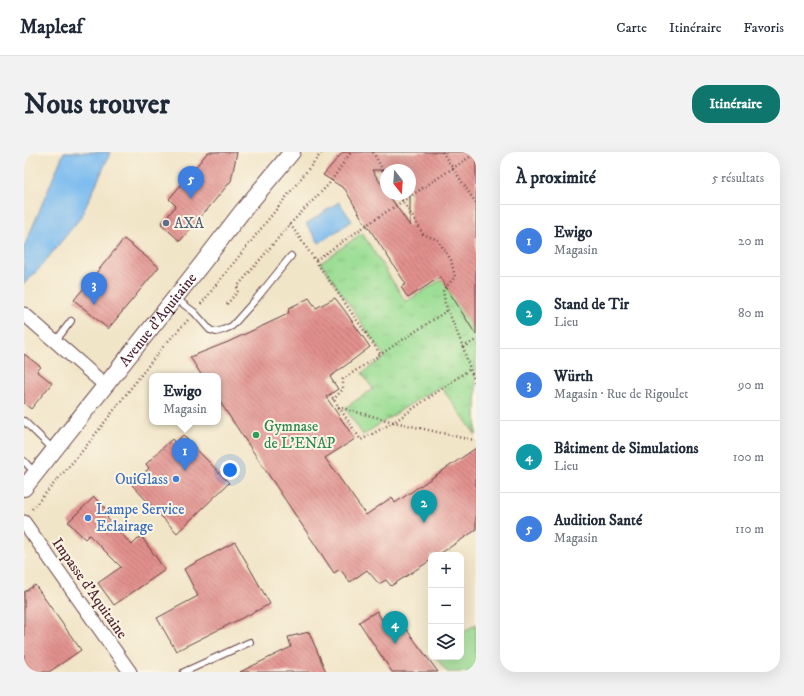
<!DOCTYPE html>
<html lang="fr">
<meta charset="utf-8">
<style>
body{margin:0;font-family:"IM FELL DW Pica",serif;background:#f2f2f3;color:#1f2937}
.controls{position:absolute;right:12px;bottom:12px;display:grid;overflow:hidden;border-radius:8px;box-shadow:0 4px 16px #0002}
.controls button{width:36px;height:36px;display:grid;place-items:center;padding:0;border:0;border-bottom:1px solid #e0e1e3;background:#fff;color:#1f2937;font:20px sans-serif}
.compass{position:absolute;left:356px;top:12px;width:36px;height:36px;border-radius:50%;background:#fff;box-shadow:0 4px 16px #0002;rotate:163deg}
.you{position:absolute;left:206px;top:318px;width:14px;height:14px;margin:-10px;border:3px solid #fff;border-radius:50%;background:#1a73e8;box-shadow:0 0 0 6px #1a73e833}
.badge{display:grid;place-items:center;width:26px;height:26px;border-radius:50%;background:#0f766e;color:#fff;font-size:13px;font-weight:700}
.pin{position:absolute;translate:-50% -33px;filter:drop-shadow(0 1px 2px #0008)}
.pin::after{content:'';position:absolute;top:21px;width:14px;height:12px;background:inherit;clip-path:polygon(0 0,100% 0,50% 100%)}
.popup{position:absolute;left:125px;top:221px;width:72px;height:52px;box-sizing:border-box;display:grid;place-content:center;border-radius:8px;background:#fff;filter:drop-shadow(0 1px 3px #0005);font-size:13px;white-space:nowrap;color:#747a83}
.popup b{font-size:15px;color:#1f2937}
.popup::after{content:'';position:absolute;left:50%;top:100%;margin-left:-8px;border:8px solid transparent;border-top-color:#fff}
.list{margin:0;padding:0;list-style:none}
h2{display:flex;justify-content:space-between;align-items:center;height:52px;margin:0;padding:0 16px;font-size:17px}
h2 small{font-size:13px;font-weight:400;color:#747a83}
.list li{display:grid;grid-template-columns:26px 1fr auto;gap:12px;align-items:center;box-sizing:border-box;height:72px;padding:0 16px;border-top:1px solid #e0e1e3}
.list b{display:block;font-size:15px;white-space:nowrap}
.list p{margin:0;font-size:13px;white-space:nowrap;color:#747a83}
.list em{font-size:13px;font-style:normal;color:#747a83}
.icon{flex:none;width:22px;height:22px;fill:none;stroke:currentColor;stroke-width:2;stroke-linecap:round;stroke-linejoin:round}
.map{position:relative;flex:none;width:452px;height:520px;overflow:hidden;border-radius:16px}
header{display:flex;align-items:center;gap:24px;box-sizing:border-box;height:56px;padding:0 20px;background:#fff;border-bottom:1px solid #e0e1e3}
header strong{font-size:19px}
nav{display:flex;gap:22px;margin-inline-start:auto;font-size:14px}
.intro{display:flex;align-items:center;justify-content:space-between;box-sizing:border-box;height:96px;padding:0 24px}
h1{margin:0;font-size:28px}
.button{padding:10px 18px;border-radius:16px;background:#0f766e;color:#fff;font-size:14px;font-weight:700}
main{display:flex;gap:24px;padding:0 24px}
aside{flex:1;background:#fff;border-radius:16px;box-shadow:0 4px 16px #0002}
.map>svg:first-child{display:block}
.grass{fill:url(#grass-tufts);stroke:#737e60}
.pitch{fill:#9cde95;stroke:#737e60}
.water{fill:#7bbcf0;stroke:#626e8e}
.building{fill:url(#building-back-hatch);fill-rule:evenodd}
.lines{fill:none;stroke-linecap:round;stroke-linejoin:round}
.service-casing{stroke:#633d43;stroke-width:8}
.minor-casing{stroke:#633d43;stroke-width:15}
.tertiary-casing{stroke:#633d43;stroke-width:18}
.path{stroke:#633d43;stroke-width:2.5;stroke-dasharray:1 3;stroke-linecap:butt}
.service{stroke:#fff;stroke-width:6}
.minor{stroke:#fff;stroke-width:13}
.tertiary{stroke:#fff;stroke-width:16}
.service-dot{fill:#5c6f8a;stroke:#fcf5e5;stroke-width:1.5}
.leisure-dot{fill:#2e9e5b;stroke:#fcf5e5;stroke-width:1.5}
.shop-dot{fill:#3f7fe0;stroke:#fcf5e5;stroke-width:1.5}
.labels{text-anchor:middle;stroke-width:4;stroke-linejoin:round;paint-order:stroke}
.service-label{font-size:15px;fill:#4e5e75;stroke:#fcf5e5;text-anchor:start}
.street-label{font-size:15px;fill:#4a1f2b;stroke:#fcf5e5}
.leisure-label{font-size:15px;fill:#27864d;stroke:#fcf5e5;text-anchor:start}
.shop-label{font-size:15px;fill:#366cbe;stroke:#fcf5e5;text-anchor:end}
</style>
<header>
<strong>Mapleaf</strong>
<nav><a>Carte</a><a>Itinéraire</a><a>Favoris</a></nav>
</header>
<div class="intro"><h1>Nous trouver</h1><a class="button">Itinéraire</a></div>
<main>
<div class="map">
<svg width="452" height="520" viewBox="0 0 452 520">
<defs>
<pattern id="grass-tufts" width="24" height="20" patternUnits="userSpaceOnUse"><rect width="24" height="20" fill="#9cde95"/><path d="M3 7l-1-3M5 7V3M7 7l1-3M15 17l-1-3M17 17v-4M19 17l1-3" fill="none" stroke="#88be81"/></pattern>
<pattern id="building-back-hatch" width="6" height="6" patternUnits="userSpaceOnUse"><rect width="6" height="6" fill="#e1908d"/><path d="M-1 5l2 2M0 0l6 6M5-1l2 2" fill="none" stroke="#b87573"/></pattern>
</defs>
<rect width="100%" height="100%" fill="#fcf5e5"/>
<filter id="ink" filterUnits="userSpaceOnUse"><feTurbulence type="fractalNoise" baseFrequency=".025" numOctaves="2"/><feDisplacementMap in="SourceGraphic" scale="8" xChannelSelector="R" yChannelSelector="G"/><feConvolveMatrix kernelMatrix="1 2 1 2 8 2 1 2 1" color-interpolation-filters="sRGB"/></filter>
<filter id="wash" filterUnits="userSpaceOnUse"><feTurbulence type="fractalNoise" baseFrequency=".012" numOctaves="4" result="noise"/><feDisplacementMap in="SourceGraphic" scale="16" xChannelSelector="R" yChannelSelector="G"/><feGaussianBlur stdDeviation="0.9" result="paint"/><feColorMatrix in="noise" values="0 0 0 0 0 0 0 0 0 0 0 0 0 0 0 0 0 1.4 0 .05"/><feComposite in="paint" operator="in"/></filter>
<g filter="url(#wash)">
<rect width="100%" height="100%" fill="#f1e5c8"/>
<!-- grass -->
<path class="grass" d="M338 81 382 150 452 105V283L417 235 399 244 339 283 321 256 349 237 338 221 361 205 297 111Z"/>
<!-- pitch -->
<path class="pitch" d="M452 472V520H423L412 505H437V482Z"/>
<!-- water -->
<g class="water">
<path d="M40 0H86L84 6 57 65 15 117 0 132V95Z"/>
<path d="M315 50 328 69 295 91 282 72Z"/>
</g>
<g id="blocks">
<!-- building -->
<g class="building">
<path d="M184 0H213L207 29 182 59H181L156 89 137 72 152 54 145 47Z"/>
<path d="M319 0H452V183L416 125 384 146 377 135 382 132 341 70H340L321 37 299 23ZM348 18H386V74L364 42H362V39Z"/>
<path d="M100 87 135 115 84 177 50 148Z"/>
<path d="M285 146 292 156 311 146 321 159 346 195 306 225 314 237 302 245 331 287 301 306 342 363 368 345 371 351 452 296V378L414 403H407V408L367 434 362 428 355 432 343 418 326 430 316 417 310 421 194 247V224H178L166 205 204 190 264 162 265 156Z"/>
<path d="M0 202 17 215 13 219 28 231 7 257 0 251Z"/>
<path d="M159 283 205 331 153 381 108 333 125 316 122 312 148 287 151 291Z"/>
<path d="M70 345 87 362 83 366 108 393 117 384 141 418 90 453 74 431 97 415 65 383 61 387 44 370Z"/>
<path d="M211 390 246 452 152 499 133 466 174 444 160 417Z"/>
<path d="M11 433 57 498 25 520H0V440Z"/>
<path d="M353 459 360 472 374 466 414 520H368L335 470Z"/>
<path d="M285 480 302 520H216L267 495 264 485Z"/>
</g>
</g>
</g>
<g filter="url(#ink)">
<use href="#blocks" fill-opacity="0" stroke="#633d43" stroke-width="1"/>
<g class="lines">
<!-- service casing -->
<g class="service-casing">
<g id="service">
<path d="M151 146 170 160 186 178 192 180 199 178 208 174 233 146 267 104"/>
<path d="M31 190 47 169"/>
<path d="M0 269 30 298"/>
<path d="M0 309 11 321"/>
<path d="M160 520 226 490"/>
</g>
</g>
<!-- minor casing -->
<g class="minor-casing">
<g id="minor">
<path d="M0 162 81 233"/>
<path d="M0 370 106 520"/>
</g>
</g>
<!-- tertiary casing -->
<g class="tertiary-casing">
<g id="tertiary">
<path id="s1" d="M0 336 177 113 217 61 268 0"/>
</g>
</g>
<!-- path -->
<g class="path">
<path d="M349 0 362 24"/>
<path d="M418 0 452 51"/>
<path d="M372 42 379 49 399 82 414 88 427 108 431 125 419 138 421 151 439 195 446 217 452 233"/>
<path d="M266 72 305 32 327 0"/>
<path d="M292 108 347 70 452 1"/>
<path d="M177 152 298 0"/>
<path d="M203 152 214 139 213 135 266 72 357 203"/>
<path d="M439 195 452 188"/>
<path d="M306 242 337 288 370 270 443 287 452 288"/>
<path d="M309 248 319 237V227L424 158"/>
<path d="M314 255 370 270 446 217"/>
<path d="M8 357 60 297 137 197 164 168"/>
</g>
<!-- service -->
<use href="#service" class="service"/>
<!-- minor -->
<use href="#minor" class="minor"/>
<!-- tertiary -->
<use href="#tertiary" class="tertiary"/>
</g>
</g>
<!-- markers -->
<circle class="service-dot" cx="142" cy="71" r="4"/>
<circle class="leisure-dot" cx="232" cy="283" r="4"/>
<g class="shop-dot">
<circle cx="152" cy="327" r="4"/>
<circle cx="64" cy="366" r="4"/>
</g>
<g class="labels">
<!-- service labels -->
<g class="service-label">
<text x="150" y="76">AXA</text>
</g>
<!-- street labels -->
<g class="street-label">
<text dy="5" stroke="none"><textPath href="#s1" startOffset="215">Avenue d'Aquitaine</textPath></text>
<text transform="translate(66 436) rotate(55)" y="5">Impasse d'Aquitaine</text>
</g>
<!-- leisure labels -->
<g class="leisure-label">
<text x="240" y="279">Gymnase<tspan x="240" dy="17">de L'ENAP</tspan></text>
</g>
<!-- shop labels -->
<g class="shop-label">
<text x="144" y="332">OuiGlass</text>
<text x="72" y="362" text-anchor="start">Lampe Service<tspan x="72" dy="17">Eclairage</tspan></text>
</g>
</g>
</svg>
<div class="controls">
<button>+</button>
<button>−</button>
<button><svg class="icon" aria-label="layers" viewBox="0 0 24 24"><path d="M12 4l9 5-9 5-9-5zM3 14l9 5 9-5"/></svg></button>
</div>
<svg class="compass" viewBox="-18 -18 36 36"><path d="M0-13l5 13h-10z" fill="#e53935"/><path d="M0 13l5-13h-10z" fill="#747a83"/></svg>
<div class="you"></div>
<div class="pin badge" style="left:161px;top:319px;background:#3f7fe0">1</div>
<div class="popup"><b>Ewigo</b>Magasin</div>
<div class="pin badge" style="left:400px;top:371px;background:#0f9aa8">2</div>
<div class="pin badge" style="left:70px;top:153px;background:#3f7fe0">3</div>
<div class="pin badge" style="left:371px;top:492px;background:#0f9aa8">4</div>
<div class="pin badge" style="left:167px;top:47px;background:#3f7fe0">5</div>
</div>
<aside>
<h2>À proximité<small>5 résultats</small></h2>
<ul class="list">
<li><span class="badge" style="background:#3f7fe0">1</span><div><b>Ewigo</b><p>Magasin</p></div><em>20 m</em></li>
<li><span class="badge" style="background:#0f9aa8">2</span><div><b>Stand de Tir</b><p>Lieu</p></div><em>80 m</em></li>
<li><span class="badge" style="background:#3f7fe0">3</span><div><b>Würth</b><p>Magasin · Rue de Rigoulet</p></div><em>90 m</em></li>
<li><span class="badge" style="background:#0f9aa8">4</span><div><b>Bâtiment de Simulations</b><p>Lieu</p></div><em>100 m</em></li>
<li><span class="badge" style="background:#3f7fe0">5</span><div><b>Audition Santé</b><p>Magasin</p></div><em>110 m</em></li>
</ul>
</aside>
</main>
